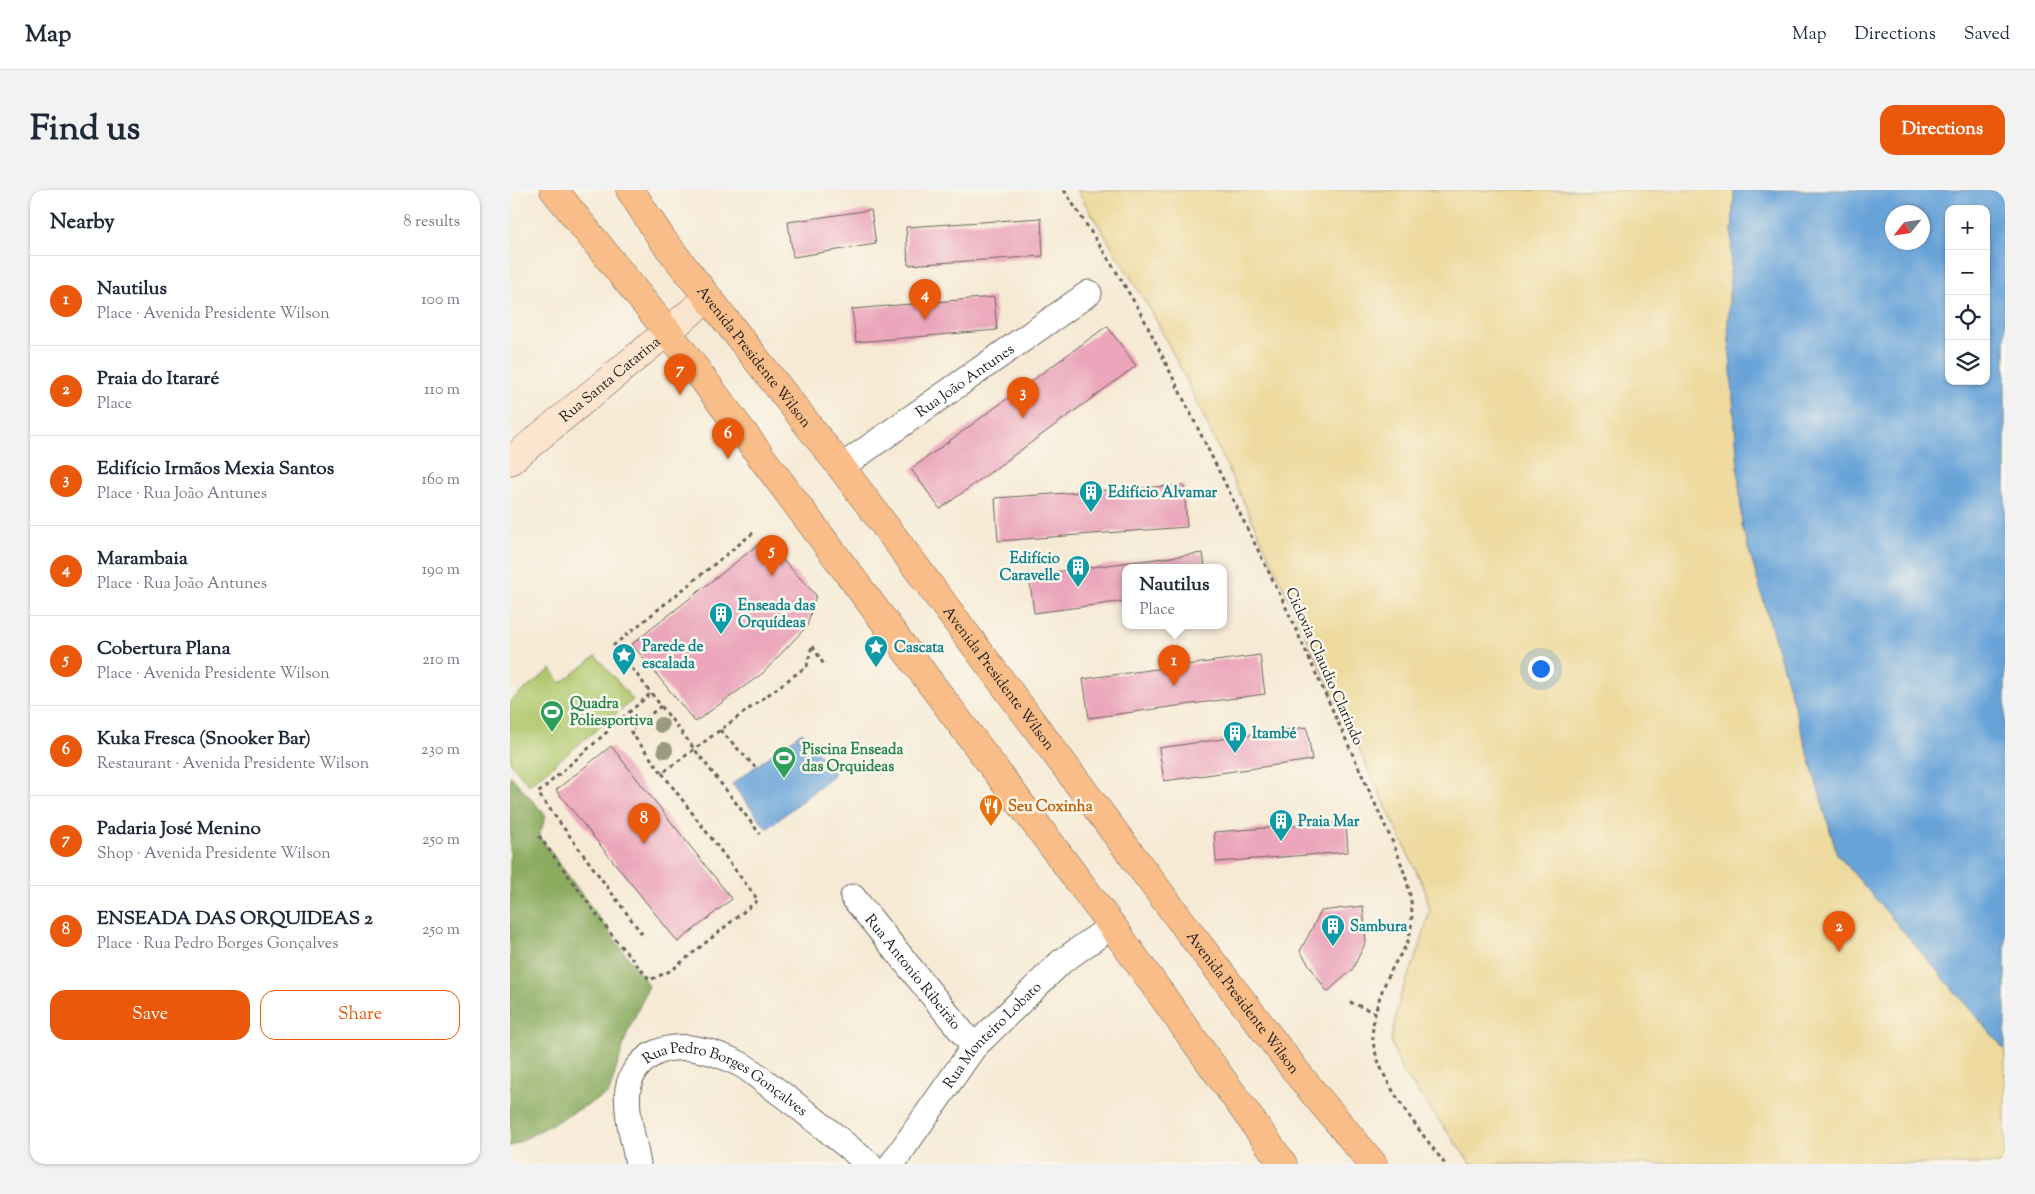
<!DOCTYPE html>
<meta charset="utf-8">
<style>
body{margin:0;font-family:"Sorts Mill Goudy",serif;background:#f2f2f3;color:#1f2937}
.controls{position:absolute;right:15px;top:15px;display:grid;overflow:hidden;border-radius:10px;box-shadow:0 1px 4px #0004}
.controls button{width:45px;height:45px;display:grid;place-items:center;padding:0;border:0;border-bottom:1px solid #e0e1e3;background:#fff;color:#1f2937;font:25px sans-serif}
.compass{position:absolute;left:1375px;top:15px;width:45px;height:45px;border-radius:50%;background:#fff;box-shadow:0 1px 4px #0004;rotate:240deg}
.you{position:absolute;left:1030px;top:478px;width:18px;height:18px;margin:-12px;border:4px solid #fff;border-radius:50%;background:#1a73e8;box-shadow:0 0 0 8px #1a73e833}
.badge{display:grid;place-items:center;width:32px;height:32px;border-radius:50%;background:#ea580c;color:#fff;font-size:16px;font-weight:700}
.pin{position:absolute;translate:-50% -41px;filter:drop-shadow(0 1px 2px #0008)}
.pin::after{content:'';position:absolute;top:26px;width:18px;height:15px;background:inherit;clip-path:polygon(0 0,100% 0,50% 100%)}
.popup{position:absolute;left:612px;top:374px;width:105px;height:65px;box-sizing:border-box;display:grid;place-content:center;border-radius:10px;background:#fff;filter:drop-shadow(0 1px 4px #0005);font-size:16px;white-space:nowrap;color:#747a83}
.popup b{font-size:19px;color:#1f2937}
.popup::after{content:'';position:absolute;left:50%;top:100%;margin-left:-10px;border:10px solid transparent;border-top-color:#fff}
.list{margin:0;padding:0;list-style:none}
h2{display:flex;justify-content:space-between;align-items:center;height:65px;margin:0;padding:0 20px;font-size:21px}
h2 small{font-size:16px;font-weight:400;color:#747a83}
.list li{display:grid;grid-template-columns:32px 1fr auto;gap:15px;align-items:center;box-sizing:border-box;height:90px;padding:0 20px;border-top:1px solid #e0e1e3}
.list b{display:block;font-size:19px;white-space:nowrap}
.list p{margin:0;font-size:16px;white-space:nowrap;color:#747a83}
.list em{font-size:16px;font-style:normal;color:#747a83}
.actions{display:flex;gap:10px;padding:15px 20px}
.actions a{flex:1;padding:11px 0;border:1px solid #ea580c;border-radius:15px;text-align:center;font-size:18px;color:#ea580c}
.actions .main{background:#ea580c;color:#fff}
.icon{flex:none;width:28px;height:28px;fill:none;stroke:currentColor;stroke-width:2;stroke-linecap:round;stroke-linejoin:round}
.map{position:relative;flex:none;width:1495px;height:974px;overflow:hidden;border-radius:15px}
header{display:flex;align-items:center;gap:30px;box-sizing:border-box;height:70px;padding:0 25px;background:#fff;border-bottom:1px solid #e0e1e3}
header strong{font-size:24px}
nav{display:flex;gap:28px;margin-inline-start:auto;font-size:18px}
.intro{display:flex;align-items:center;justify-content:space-between;box-sizing:border-box;height:120px;padding:0 30px}
h1{margin:0;font-size:35px}
.button{padding:12px 22px;border-radius:15px;background:#ea580c;color:#fff;font-size:18px;font-weight:700}
main{display:flex;gap:30px;padding:0 30px}
aside{flex:1;background:#fff;border-radius:15px;box-shadow:0 1px 4px #0004}
.map>svg:first-child{display:block}
.green{fill:#b0c86d;stroke:#667244}
.forest{fill:#8cac60;stroke:#54643e}
.sand{fill:#eeda9e;stroke:#857b5d}
.water{fill:#68a3d8;stroke:#42607a;fill-rule:evenodd}
.building{fill:#eba6bb}
.lines{fill:none;stroke-linecap:round;stroke-linejoin:round}
.street-casing{stroke:#68645d;stroke-width:27}
.secondary-casing{stroke:#68645d;stroke-width:29}
.primary-casing{stroke:#68645d;stroke-width:29}
.path{stroke:#68645d;stroke-width:3;stroke-dasharray:4 4;stroke-linecap:butt}
.street{stroke:#fff;stroke-width:25}
.secondary{stroke:#fce5cf;stroke-width:28}
.primary{stroke:#f8bd88;stroke-width:28}
.tree{fill:#9b9a7f}
.labels{text-anchor:middle;stroke-width:5;stroke-linejoin:round;paint-order:stroke}
.street-label{font-size:15px;fill:#1c1c1c;stroke:#fbf7ec}
.culture-label{font-size:15px;font-weight:bold;fill:#0d838f;stroke:#fbf7ec;text-anchor:start}
.leisure-label{font-size:15px;font-weight:bold;fill:#27864d;stroke:#fbf7ec;text-anchor:start}
.food-label{font-size:15px;font-weight:bold;fill:#c56008;stroke:#fbf7ec;text-anchor:start}
</style>
<header>
<strong>Map</strong>
<nav><a>Map</a><a>Directions</a><a>Saved</a></nav>
</header>
<div class="intro"><h1>Find us</h1><a class="button">Directions</a></div>
<main>
<aside>
<h2>Nearby<small>8 results</small></h2>
<ul class="list">
<li><span class="badge">1</span><div><b>Nautilus</b><p>Place · Avenida Presidente Wilson</p></div><em>100 m</em></li>
<li><span class="badge">2</span><div><b>Praia do Itararé</b><p>Place</p></div><em>110 m</em></li>
<li><span class="badge">3</span><div><b>Edifício Irmãos Mexia Santos</b><p>Place · Rua João Antunes</p></div><em>160 m</em></li>
<li><span class="badge">4</span><div><b>Marambaia</b><p>Place · Rua João Antunes</p></div><em>190 m</em></li>
<li><span class="badge">5</span><div><b>Cobertura Plana</b><p>Place · Avenida Presidente Wilson</p></div><em>210 m</em></li>
<li><span class="badge">6</span><div><b>Kuka Fresca (Snooker Bar)</b><p>Restaurant · Avenida Presidente Wilson</p></div><em>230 m</em></li>
<li><span class="badge">7</span><div><b>Padaria José Menino</b><p>Shop · Avenida Presidente Wilson</p></div><em>250 m</em></li>
<li><span class="badge">8</span><div><b>ENSEADA DAS ORQUIDEAS 2</b><p>Place · Rua Pedro Borges Gonçalves</p></div><em>250 m</em></li>
</ul>
<div class="actions"><a class="main">Save</a><a>Share</a></div>
</aside>
<div class="map">
<svg width="1495" height="974" viewBox="0 0 1495 974">
<rect width="100%" height="100%" fill="#fbf7ec"/>
<filter id="ink" filterUnits="userSpaceOnUse"><feTurbulence type="fractalNoise" baseFrequency=".02" numOctaves="2"/><feDisplacementMap in="SourceGraphic" scale="10" xChannelSelector="R" yChannelSelector="G"/><feConvolveMatrix kernelMatrix="1 2 1 2 8 2 1 2 1" color-interpolation-filters="sRGB"/></filter>
<filter id="wash" filterUnits="userSpaceOnUse"><feTurbulence type="fractalNoise" baseFrequency=".0096" numOctaves="4" result="noise"/><feDisplacementMap in="SourceGraphic" scale="20" xChannelSelector="R" yChannelSelector="G"/><feGaussianBlur stdDeviation="1.12" result="paint"/><feColorMatrix in="noise" values="0 0 0 0 0 0 0 0 0 0 0 0 0 0 0 0 0 1.4 0 .05"/><feComposite in="paint" operator="in"/></filter>
<g filter="url(#wash)">
<rect width="100%" height="100%" fill="#f6ead5"/>
<!-- green -->
<path class="green" d="M86 466 123 510 19 595 0 572V511L41 479 51 493Z"/>
<!-- forest -->
<path class="forest" d="M0 585 36 626 29 646 139 796 117 844 99 903 0 957Z"/>
<!-- sand -->
<path class="sand" d="M567 0H1224L1218 135 1232 336 1327 664 1495 860V974H961L891 879 881 851 890 807 909 759 920 720 915 700 677 191 644 126Z"/>
<!-- water -->
<g class="water">
<path d="M1224 0H1495V860L1327 664 1232 336 1218 135ZM1439 19H1476V191H1439ZM1382 22H1412V52H1382Z"/>
<path d="M292 542 325 584 257 639 222 594Z"/>
</g>
<g id="blocks">
<!-- building -->
<g class="building">
<path d="M361 20 366 54 283 67 278 32Z"/>
<path d="M531 28 533 66 398 75 396 37Z"/>
<path d="M484 107 487 140 346 152 342 119Z"/>
<path d="M597 136 626 176 430 319 401 279Z"/>
<path d="M674 295 677 337 488 351 485 308Z"/>
<path d="M254 350 306 405 297 436 253 483 185 532 122 454Z"/>
<path d="M693 363 695 377H615V411L524 423 519 385Z"/>
<path d="M750 465 755 504 579 528 573 489Z"/>
<path d="M797 537 802 570 654 591 649 558Z"/>
<path d="M101 556 222 709 168 752 46 600Z"/>
<path d="M836 632 838 662 706 672 704 642Z"/>
<path d="M853 716 856 752 842 780 817 802 790 761 811 721Z"/>
</g>
</g>
</g>
<g filter="url(#ink)">
<use href="#blocks" fill-opacity="0" stroke="#68645d" stroke-width="1"/>
<g class="lines">
<!-- street casing -->
<g class="street-casing">
<g id="street">
<path id="s1" d="M331 277 579 103"/>
<path id="s2" d="M343 707 464 857"/>
<path id="s3" d="M128 974C124 951 115 923 118 899 120 885 129 873 140 866 167 849 204 861 230 874 240 879 249 888 258 894 293 919 326 947 359 974"/>
<path id="s4" d="M382 974 464 857 551 772 602 736"/>
</g>
</g>
<!-- secondary casing -->
<g class="secondary-casing">
<g id="secondary">
<path id="s5" d="M0 271 198 108"/>
</g>
</g>
<!-- primary casing -->
<g class="primary-casing">
<g id="primary">
<path d="M44 0 158 142 602 736 773 974"/>
<path id="s6" d="M120 0 152 49 331 277 683 747 792 889 863 974"/>
</g>
</g>
<!-- path -->
<g class="path">
<path d="M554 0 606 81 633 127 773 411 887 662C897 690 907 717 899 747 897 757 888 767 883 777 873 795 860 829 863 850 867 889 911 942 935 974"/>
<path d="M243 343 104 455 250 644"/>
<path d="M151 516 120 541 152 583 297 476 302 455 314 475"/>
<path d="M210 540 245 577"/>
<path d="M29 646 104 748 140 790 162 780 248 710 152 583"/>
<path d="M132 744 28 603 141 503"/>
<path d="M840 812 866 823"/>
</g>
<!-- street -->
<use href="#street" class="street"/>
<!-- secondary -->
<use href="#secondary" class="secondary"/>
<!-- primary -->
<use href="#primary" class="primary"/>
</g>
<!-- trees -->
<g class="tree">
<circle cx="151" cy="535" r="8"/>
<circle cx="155" cy="560" r="8"/>
</g>
</g>
<!-- icons -->
<defs>
<g id="building-pin" transform="scale(1.25)"><path d="M0 17L-7.5 6A9.5 9.5 0 1 1 7.5 6Z" fill="#0f9aa8" stroke="#fbf7ec"/><path d="M-4-6H4V6H1V3H-1V6H-4ZM-2.5-4.3h1.7v1.8h-1.7ZM.8-4.3h1.7v1.8H.8ZM-2.5-1h1.7V.8h-1.7ZM.8-1h1.7V.8H.8Z" fill="#fff"/></g>
<g id="sight-pin" transform="scale(1.25)"><path d="M0 17L-7.5 6A9.5 9.5 0 1 1 7.5 6Z" fill="#0f9aa8" stroke="#fbf7ec"/><path d="M0-6L1.8-2.2L6-1.7L2.9 1.2L3.7 5.4L0 3.3L-3.7 5.4L-2.9 1.2L-6-1.7L-1.8-2.2Z" fill="#fff"/></g>
<g id="stadium-pin" transform="scale(1.25)"><path d="M0 17L-7.5 6A9.5 9.5 0 1 1 7.5 6Z" fill="#2e9e5b" stroke="#fbf7ec"/><path d="M0-5a6.5 5 0 1 0 0 10a6.5 5 0 1 0 0-10ZM-3.5-1.8h7v3.6h-7Z" fill="#fff"/></g>
<g id="restaurant-pin" transform="scale(1.25)"><path d="M0 17L-7.5 6A9.5 9.5 0 1 1 7.5 6Z" fill="#e8710a" stroke="#fbf7ec"/><path d="M-5-6h1v4h1v-4h1v4h1v-4h1v5L-1.5 .5V6h-2V.5L-5-1ZM5-6V6H3V1.5H1.5Q1.5-4 5-6Z" fill="#fff"/></g>
</defs>
<g fill-rule="evenodd">
<use href="#building-pin" x="581" y="302"/>
<use href="#building-pin" x="568" y="377"/>
<use href="#building-pin" x="211" y="424"/>
<use href="#sight-pin" x="366" y="457"/>
<use href="#sight-pin" x="114" y="465"/>
<use href="#stadium-pin" x="42" y="522"/>
<use href="#building-pin" x="725" y="543"/>
<use href="#stadium-pin" x="274" y="568"/>
<use href="#restaurant-pin" x="481" y="616"/>
<use href="#building-pin" x="771" y="631"/>
<use href="#building-pin" x="823" y="736"/>
</g>
<g class="labels">
<!-- street labels -->
<g class="street-label">
<text dy="5" stroke="none"><textPath href="#s6" startOffset="208">Avenida Presidente Wilson</textPath></text>
<text dy="5" stroke="none"><textPath href="#s5" startOffset="129">Rua Santa Catarina</textPath></text>
<text dy="5" stroke="none"><textPath href="#s1" startOffset="151">Rua João Antunes</textPath></text>
<text transform="translate(815 476) rotate(66)" y="5">Ciclovia Claudio Clarindo</text>
<text dy="5" stroke="none"><textPath href="#s6" startOffset="612">Avenida Presidente Wilson</textPath></text>
<text dy="5" stroke="none"><textPath href="#s2" startOffset="96">Rua Antonio Ribeirão</textPath></text>
<text dy="5" stroke="none"><textPath href="#s6" startOffset="1018">Avenida Presidente Wilson</textPath></text>
<text dy="5" stroke="none"><textPath href="#s4" startOffset="164">Rua Monteiro Lobato</textPath></text>
<text dy="5" stroke="none"><textPath href="#s3" startOffset="201">Rua Pedro Borges Gonçalves</textPath></text>
</g>
<!-- culture labels -->
<g class="culture-label">
<text x="598" y="307">Edifício Alvamar</text>
<text x="550" y="373" text-anchor="end">Edifício<tspan x="550" dy="17">Caravelle</tspan></text>
<text x="228" y="420">Enseada das<tspan x="228" dy="17">Orquídeas</tspan></text>
<text x="132" y="461">Parede de<tspan x="132" dy="17">escalada</tspan></text>
<text x="384" y="462">Cascata</text>
<text x="742" y="548">Itambé</text>
<text x="788" y="636">Praia Mar</text>
<text x="840" y="741">Sambura</text>
</g>
<!-- leisure labels -->
<g class="leisure-label">
<text x="60" y="518">Quadra<tspan x="60" dy="17">Poliesportiva</tspan></text>
<text x="292" y="564">Piscina Enseada<tspan x="292" dy="17">das Orquideas</tspan></text>
</g>
<!-- food labels -->
<g class="food-label">
<text x="498" y="621">Seu Coxinha</text>
</g>
</g>
</svg>
<div class="controls">
<button>+</button>
<button>−</button>
<button><svg class="icon" aria-label="locate" viewBox="0 0 24 24"><circle cx="12" cy="12" r="6"/><path d="M12 2v4M12 18v4M2 12h4M18 12h4"/></svg></button>
<button><svg class="icon" aria-label="layers" viewBox="0 0 24 24"><path d="M12 4l9 5-9 5-9-5zM3 14l9 5 9-5"/></svg></button>
</div>
<svg class="compass" viewBox="-18 -18 36 36"><path d="M0-13l5 13h-10z" fill="#e53935"/><path d="M0 13l5-13h-10z" fill="#747a83"/></svg>
<div class="you"></div>
<div class="pin badge" style="left:664px;top:496px">1</div>
<div class="popup"><b>Nautilus</b>Place</div>
<div class="pin badge" style="left:1329px;top:762px">2</div>
<div class="pin badge" style="left:513px;top:228px">3</div>
<div class="pin badge" style="left:415px;top:130px">4</div>
<div class="pin badge" style="left:262px;top:386px">5</div>
<div class="pin badge" style="left:218px;top:269px">6</div>
<div class="pin badge" style="left:170px;top:205px">7</div>
<div class="pin badge" style="left:134px;top:654px">8</div>
</div>
</main>
